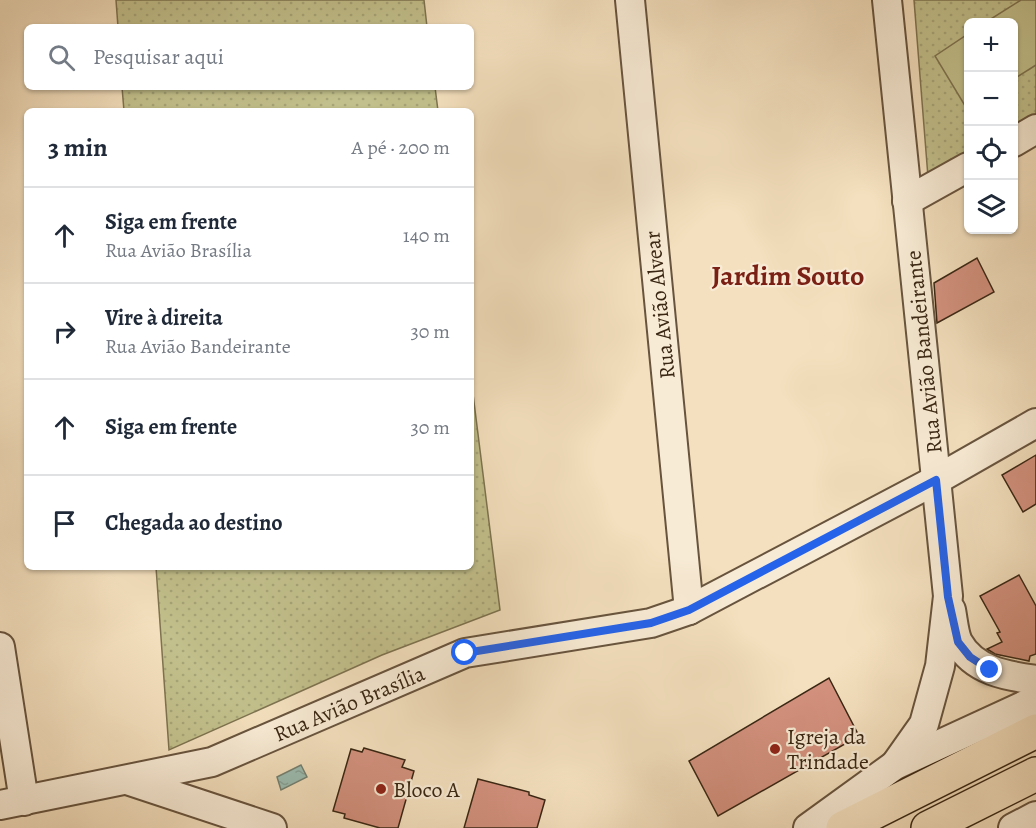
<!DOCTYPE html>
<html lang="pt">
<meta charset="utf-8">
<style>
body{margin:0;font-family:Alegreya,serif;background:#f2f2f3;color:#1f2937}
.controls{position:absolute;right:18px;top:18px;display:grid;overflow:hidden;border-radius:9px;box-shadow:0 2px 4px #0004}
.controls button{width:54px;height:54px;display:grid;place-items:center;padding:0;border:0;border-bottom:2px solid #e0e1e3;background:#fff;color:#1f2937;font:30px sans-serif}
.stop{position:absolute;width:18px;height:18px;margin:-14px;border:4px solid #2563eb;border-radius:50%;background:#fff}
.stop.end{background:#2563eb;border-color:#fff;box-shadow:0 2px 6px #0008}
.list{margin:0;padding:0;list-style:none}
h2{display:flex;justify-content:space-between;align-items:center;height:78px;margin:0;padding:0 24px;font-size:26px}
h2 small{font-size:20px;font-weight:400;color:#747a83}
.list li{display:grid;grid-template-columns:39px 1fr auto;gap:18px;align-items:center;box-sizing:border-box;height:96px;padding:0 24px;border-top:2px solid #e0e1e3}
.list b{display:block;font-size:22px;white-space:nowrap}
.list p{margin:0;font-size:20px;white-space:nowrap;color:#747a83}
.list em{font-size:20px;font-style:normal;color:#747a83}
.icon{flex:none;width:33px;height:33px;fill:none;stroke:currentColor;stroke-width:2;stroke-linecap:round;stroke-linejoin:round}
.map{position:relative;flex:none;width:1036px;height:828px;overflow:hidden}
.search{position:absolute;background:#fff;box-shadow:0 2px 4px #0004;left:24px;top:24px;width:450px;height:66px;display:flex;align-items:center;gap:15px;box-sizing:border-box;padding:0 21px;border-radius:9px;color:#747a83;font-size:22px}
.panel{position:absolute;background:#fff;box-shadow:0 2px 4px #0004;left:24px;top:108px;width:450px;height:462px;border-radius:9px}
.map>svg:first-child{display:block}
.grass{fill:url(#grass-dots);stroke:#7e7350;stroke-width:1.5}
.pitch{fill:#c2c08c;stroke:#7e7350;stroke-width:1.5}
.water{fill:url(#water-ripples);stroke:#748172;stroke-width:1.5}
.building{fill:#d3917e;stroke:#392613;stroke-width:1.5}
.lines{fill:none;stroke-linecap:round;stroke-linejoin:round}
.minor-casing{stroke:#68543e;stroke-width:32}
.major-casing{stroke:#392613;stroke-width:36}
.minor{stroke:#f8ebd5;stroke-width:28}
.major{stroke:#f4e0be;stroke-width:33}
.route{stroke:#2563eb;stroke-width:8}
.poi-dot{fill:#8f2418;stroke:#f8ebd5;stroke-width:2}
.labels{text-anchor:middle;stroke-width:4.5;stroke-linejoin:round;paint-order:stroke}
.street-label{font-size:22px;fill:#392613;stroke:#f8ebd5}
.poi-label{font-size:22px;fill:#392613;stroke:#f8ebd5;text-anchor:start}
.district-label{font-size:28px;font-weight:bold;fill:#7a1f14;stroke:#f8ebd5}
</style>
<div class="map">
<svg width="1036" height="828" viewBox="0 0 1036 828">
<defs>
<pattern id="grass-dots" width="8" height="8" patternUnits="userSpaceOnUse" patternTransform="scale(1.5)"><rect width="8" height="8" fill="#c2c08c"/><path d="M2 2h.1M6 6h.1" fill="none" stroke="#a7a578" stroke-width="1.8" stroke-linecap="round"/></pattern>
<pattern id="water-ripples" width="26" height="14" patternUnits="userSpaceOnUse" patternTransform="scale(1.5)"><rect width="26" height="14" fill="#9cbdb2"/><path d="M2 4q2-2 4 0t4 0M15 11q2-2 4 0t4 0" fill="none" stroke="#87a298"/></pattern>
</defs>
<rect width="100%" height="100%" fill="#f4e0be"/>
<filter id="stains"><feTurbulence type="fractalNoise" baseFrequency=".00333" numOctaves="4"/><feColorMatrix values="0 0 0 0 .2 0 0 0 0 .09 0 0 0 0 .02 0 0 0 .5 -.17"/></filter>
<radialGradient id="worn" r=".72"><stop offset=".6" stop-color="#630" stop-opacity="0"/><stop offset="1" stop-color="#630" stop-opacity=".3"/></radialGradient>
<!-- grass -->
<g class="grass">
<path d="M116 0H424L427 27H118Z"/>
<path d="M914 0H1036V117L1014 130V22H968V155L928 177Z"/>
<path d="M122 87H435L438 111H124Z"/>
<path d="M471 378 500 610 382 655 169 750 156 567H471Z"/>
</g>
<!-- pitch -->
<g class="pitch">
<path d="M1021 0H1036V65L1014 79V22H986Z"/>
<path d="M968 34V108L967 109 935 56Z"/>
</g>
<!-- water -->
<path class="water" d="M301 765 307 777 281 790 277 777Z"/>
<!-- building -->
<g class="building">
<path d="M977 258 994 292 937 323 934 283Z"/>
<path d="M1036 455V504L1023 512 1002 475Z"/>
<path d="M1019 575 1036 606V654L1030 656 1029 661 995 654 987 649 1002 642 997 633 1000 632 980 596Z"/>
<path d="M829 678 859 736 718 816 689 761Z"/>
<path d="M364 748 405 760 402 767 414 771 398 828H380L344 818 345 814 333 811 351 749 362 752Z"/>
<path d="M478 779 529 792V795L545 800 537 828H464Z"/>
</g>
<g class="lines">
<!-- minor casing -->
<g class="minor-casing">
<g id="minor">
<path d="M630 0 689 610"/>
<path d="M887 0 948 596 940 666 924 724 895 765"/>
<path d="M1014 142 1036 129"/>
<path d="M907 201 968 167"/>
<path d="M951 610C953 620 954 634 958 642 974 671 1007 676 1036 680"/>
<path d="M0 647 24 801"/>
<path d="M127 780 272 828"/>
<path d="M0 805 212 762 465 653 651 623 689 610 936 480 1036 423"/>
<path d="M808 828 895 765 1036 700"/>
<path d="M1013 828 1036 816"/>
</g>
</g>
<!-- major casing -->
<g class="major-casing">
<g id="major">
<path d="M843 828 1036 731"/>
<path d="M928 828 1036 774"/>
</g>
</g>
<!-- minor -->
<use href="#minor" class="minor"/>
<!-- major -->
<use href="#major" class="major"/>
</g>
<g class="lines">
<!-- route -->
<path class="route" d="M465 653 651 623 689 610 936 480 948 597 958 642 970 657 990 670"/>
</g>
<!-- markers -->
<g class="poi-dot">
<circle cx="775" cy="749" r="6"/>
<circle cx="381" cy="789" r="6"/>
</g>
<g class="labels">
<!-- street labels -->
<g class="street-label">
<text transform="translate(659 305) rotate(-96)" y="8">Rua Avião Alvear</text>
<text transform="translate(923 352) rotate(-96)" y="8">Rua Avião Bandeirante</text>
<text transform="translate(349 703) rotate(-23)" y="8">Rua Avião Brasília</text>
</g>
<!-- poi labels -->
<g class="poi-label">
<text x="787" y="744">Igreja da<tspan x="787" dy="25">Trindade</tspan></text>
<text x="393" y="797">Bloco A</text>
</g>
<!-- district labels -->
<g class="district-label">
<text x="788" y="285">Jardim Souto</text>
</g>
</g>
<rect width="100%" height="100%" filter="url(#stains)"/>
<rect width="100%" height="100%" fill="url(#worn)"/>
</svg>
<div class="controls">
<button>+</button>
<button>−</button>
<button><svg class="icon" aria-label="locate" viewBox="0 0 24 24"><circle cx="12" cy="12" r="6"/><path d="M12 2v4M12 18v4M2 12h4M18 12h4"/></svg></button>
<button><svg class="icon" aria-label="layers" viewBox="0 0 24 24"><path d="M12 4l9 5-9 5-9-5zM3 14l9 5 9-5"/></svg></button>
</div>
<div class="stop" style="left:465px;top:653px"></div>
<div class="stop end" style="left:990px;top:670px"></div>
<div class="search"><svg class="icon" aria-label="search" viewBox="0 0 24 24"><circle cx="10" cy="10" r="6"/><path d="M15 15l6 6"/></svg>Pesquisar aqui</div>
<section class="panel">
<h2>3 min<small>A pé · 200 m</small></h2>
<ul class="list">
<li><svg class="icon" aria-label="ahead" viewBox="0 0 24 24"><path d="M12 20V5M6 11l6-6 6 6"/></svg><div><b>Siga em frente</b><p>Rua Avião Brasília</p></div><em>140 m</em></li>
<li><svg class="icon" aria-label="right" viewBox="0 0 24 24"><path d="M7 20v-9h11M14 6l5 5-5 5"/></svg><div><b>Vire à direita</b><p>Rua Avião Bandeirante</p></div><em>30 m</em></li>
<li><svg class="icon" aria-label="ahead" viewBox="0 0 24 24"><path d="M12 20V5M6 11l6-6 6 6"/></svg><div><b>Siga em frente</b></div><em>30 m</em></li>
<li><svg class="icon" aria-label="arrive" viewBox="0 0 24 24"><path d="M6 21V4h12l-3 4 3 4H6"/></svg><div><b>Chegada ao destino</b></div></li>
</ul>
</section>
</div>
